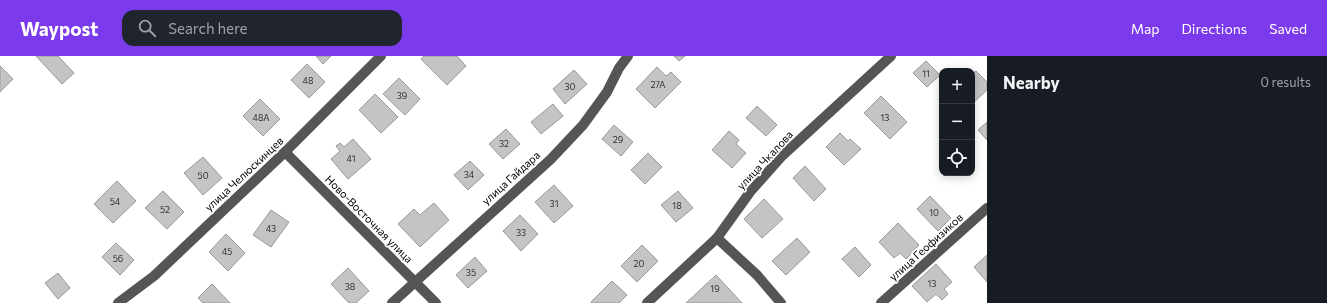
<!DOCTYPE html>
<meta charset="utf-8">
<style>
body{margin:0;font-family:Commissioner,sans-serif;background:#20242c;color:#f1f3f6}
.controls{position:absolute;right:12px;top:12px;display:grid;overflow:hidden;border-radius:8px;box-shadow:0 2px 10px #0003}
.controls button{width:36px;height:36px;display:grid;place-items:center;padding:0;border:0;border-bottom:1px solid #363941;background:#171b24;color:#f1f3f6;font:20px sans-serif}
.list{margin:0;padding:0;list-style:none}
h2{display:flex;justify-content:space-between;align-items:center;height:52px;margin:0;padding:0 16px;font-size:17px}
h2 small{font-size:13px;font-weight:400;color:#9ea1a6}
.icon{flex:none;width:22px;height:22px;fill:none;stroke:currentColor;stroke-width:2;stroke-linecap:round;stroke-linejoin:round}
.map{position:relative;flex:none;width:987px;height:247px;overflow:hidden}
header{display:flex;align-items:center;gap:24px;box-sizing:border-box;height:56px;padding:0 20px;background:#7c3aed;color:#fff}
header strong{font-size:19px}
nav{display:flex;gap:22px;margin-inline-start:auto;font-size:14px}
.search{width:280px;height:36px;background:#20242c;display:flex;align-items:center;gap:10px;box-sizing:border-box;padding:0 14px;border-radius:12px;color:#9ea1a6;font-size:15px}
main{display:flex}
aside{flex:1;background:#171b24}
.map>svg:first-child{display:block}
.building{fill:#c4c4c4;stroke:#999}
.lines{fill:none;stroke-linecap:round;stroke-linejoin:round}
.minor{stroke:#555;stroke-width:10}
.labels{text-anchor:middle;stroke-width:3.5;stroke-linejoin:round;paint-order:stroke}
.number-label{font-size:9px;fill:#313131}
.street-label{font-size:11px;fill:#000;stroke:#fff}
</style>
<header>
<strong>Waypost</strong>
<div class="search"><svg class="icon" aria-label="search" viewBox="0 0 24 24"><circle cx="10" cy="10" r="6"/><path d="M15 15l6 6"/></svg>Search here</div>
<nav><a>Map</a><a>Directions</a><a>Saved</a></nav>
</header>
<main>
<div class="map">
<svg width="987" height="247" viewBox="0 0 987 247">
<rect width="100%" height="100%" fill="#fff"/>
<!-- building -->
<g class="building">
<path d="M36 0H58L74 17 62 28Z"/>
<path d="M316 0H331L323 8Z"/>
<path d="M424 0H457L466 10 447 29 421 3Z"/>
<path d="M674 0H685L679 5Z"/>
<path d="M926 5 940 19 927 31 913 17Z"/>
<path d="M307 8 325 26 309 42 291 24Z"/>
<path d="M0 10 13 23 0 36Z"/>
<path d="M657 11 666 20 671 16 681 26 655 52 636 33Z"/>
<path d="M574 14 587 28 565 48 553 33Z"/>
<path d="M976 15 987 26V34L973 47 972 18Z"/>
<path d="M399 22 420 43 405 59 383 38Z"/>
<path d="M375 38 398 61 381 77 359 54Z"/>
<path d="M881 40 907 66 890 83 864 57Z"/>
<path d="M260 43 280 63 263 80 243 60Z"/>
<path d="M553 48 563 60 541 78 531 66Z"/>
<path d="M757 50 777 69 766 80 746 62Z"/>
<path d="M987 66V84L978 74Z"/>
<path d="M614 69 633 86 621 100 602 83Z"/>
<path d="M506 73 520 88 503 103 489 88Z"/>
<path d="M729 75 739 84 736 88 746 97 732 112 712 94Z"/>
<path d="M840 77 848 85 850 83 861 93 844 109 826 91Z"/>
<path d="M353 83 371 103 348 123 331 103 340 95 336 90 340 87 344 91Z"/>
<path d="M648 97 662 111 645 128 631 114Z"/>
<path d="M203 101 222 122 203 139 184 117Z"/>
<path d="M470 105 484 119 468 134 454 119Z"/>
<path d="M805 110 826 133 814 145 793 122Z"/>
<path d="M117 125 136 145 113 167 94 148Z"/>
<path d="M554 129 573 150 554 167 535 146Z"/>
<path d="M163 135 184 156 167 173 145 152Z"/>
<path d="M678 135 693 152 676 166 661 149Z"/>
<path d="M930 140 951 162 938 175 917 153Z"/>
<path d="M764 143 783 163 762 182 744 163Z"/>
<path d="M434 147 449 164 420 191 398 168 414 153 420 159Z"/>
<path d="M271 154 289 166 271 191 253 179Z"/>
<path d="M520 159 538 178 521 195 503 175Z"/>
<path d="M898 167 919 189 906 203 900 197 894 202 879 186Z"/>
<path d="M226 178 245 197 228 215 209 196Z"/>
<path d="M797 182 810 196 786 219 772 205Z"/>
<path d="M116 187 134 204 120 219 102 201Z"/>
<path d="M642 189 658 205 637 226 621 210Z"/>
<path d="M855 191 871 209 859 221 842 203Z"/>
<path d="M987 199V226L974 211Z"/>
<path d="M475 201 487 215 468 232 456 219Z"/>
<path d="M936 208 952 226 944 233 948 238 942 244 936 238 927 246 912 230Z"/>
<path d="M348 212 369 235 356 247H349L331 228Z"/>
<path d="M58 217 70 232 58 243 45 227Z"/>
<path d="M716 219 742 247H686Z"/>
<path d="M612 225 627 239 619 247H592L591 246Z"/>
<path d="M212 228 230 247H203L198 242Z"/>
</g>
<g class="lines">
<!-- minor -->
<g class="minor">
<path d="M285 96 436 247"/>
<path d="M717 182 757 219 781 247"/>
<path d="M118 247 154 220 285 96 381 0"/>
<path d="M392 247 551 103 583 69 607 36 619 12 628 0"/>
<path d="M647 247 717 182 750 136 782 100 891 0"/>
<path d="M881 247 987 152"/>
</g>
</g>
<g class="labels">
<!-- number labels -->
<g class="number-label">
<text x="926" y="21">11</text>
<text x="308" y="28">48</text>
<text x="658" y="32">27А</text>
<text x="570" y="34">30</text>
<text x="402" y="43">39</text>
<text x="261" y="65">48А</text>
<text x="885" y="65">13</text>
<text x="618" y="87">29</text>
<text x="504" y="91">32</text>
<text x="351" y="106">41</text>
<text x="469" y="122">34</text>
<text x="203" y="123">50</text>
<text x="115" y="149">54</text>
<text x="554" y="151">31</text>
<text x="677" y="153">18</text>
<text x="165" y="157">52</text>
<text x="934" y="160">10</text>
<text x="271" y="176">43</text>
<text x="521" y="180">33</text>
<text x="227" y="199">45</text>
<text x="118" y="206">56</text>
<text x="639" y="211">20</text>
<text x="471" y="220">35</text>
<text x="932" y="231">13</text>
<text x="350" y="234">38</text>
<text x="715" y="236">19</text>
</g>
<!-- street labels -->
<g class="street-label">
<text transform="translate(765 104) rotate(-47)" y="4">улица Чкалова</text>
<text transform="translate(244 118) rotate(-43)" y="4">улица Челюскинцев</text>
<text transform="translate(511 122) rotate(-42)" y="4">улица Гайдара</text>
<text transform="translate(369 163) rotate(45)" y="4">Ново-Восточная улица</text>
<text transform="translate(926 191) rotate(-42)" y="4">улица Геофизиков</text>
</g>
</g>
</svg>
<div class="controls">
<button>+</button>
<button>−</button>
<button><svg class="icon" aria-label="locate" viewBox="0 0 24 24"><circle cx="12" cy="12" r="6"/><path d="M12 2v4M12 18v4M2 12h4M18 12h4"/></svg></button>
</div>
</div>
<aside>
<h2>Nearby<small>0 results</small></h2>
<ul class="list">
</ul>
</aside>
</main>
